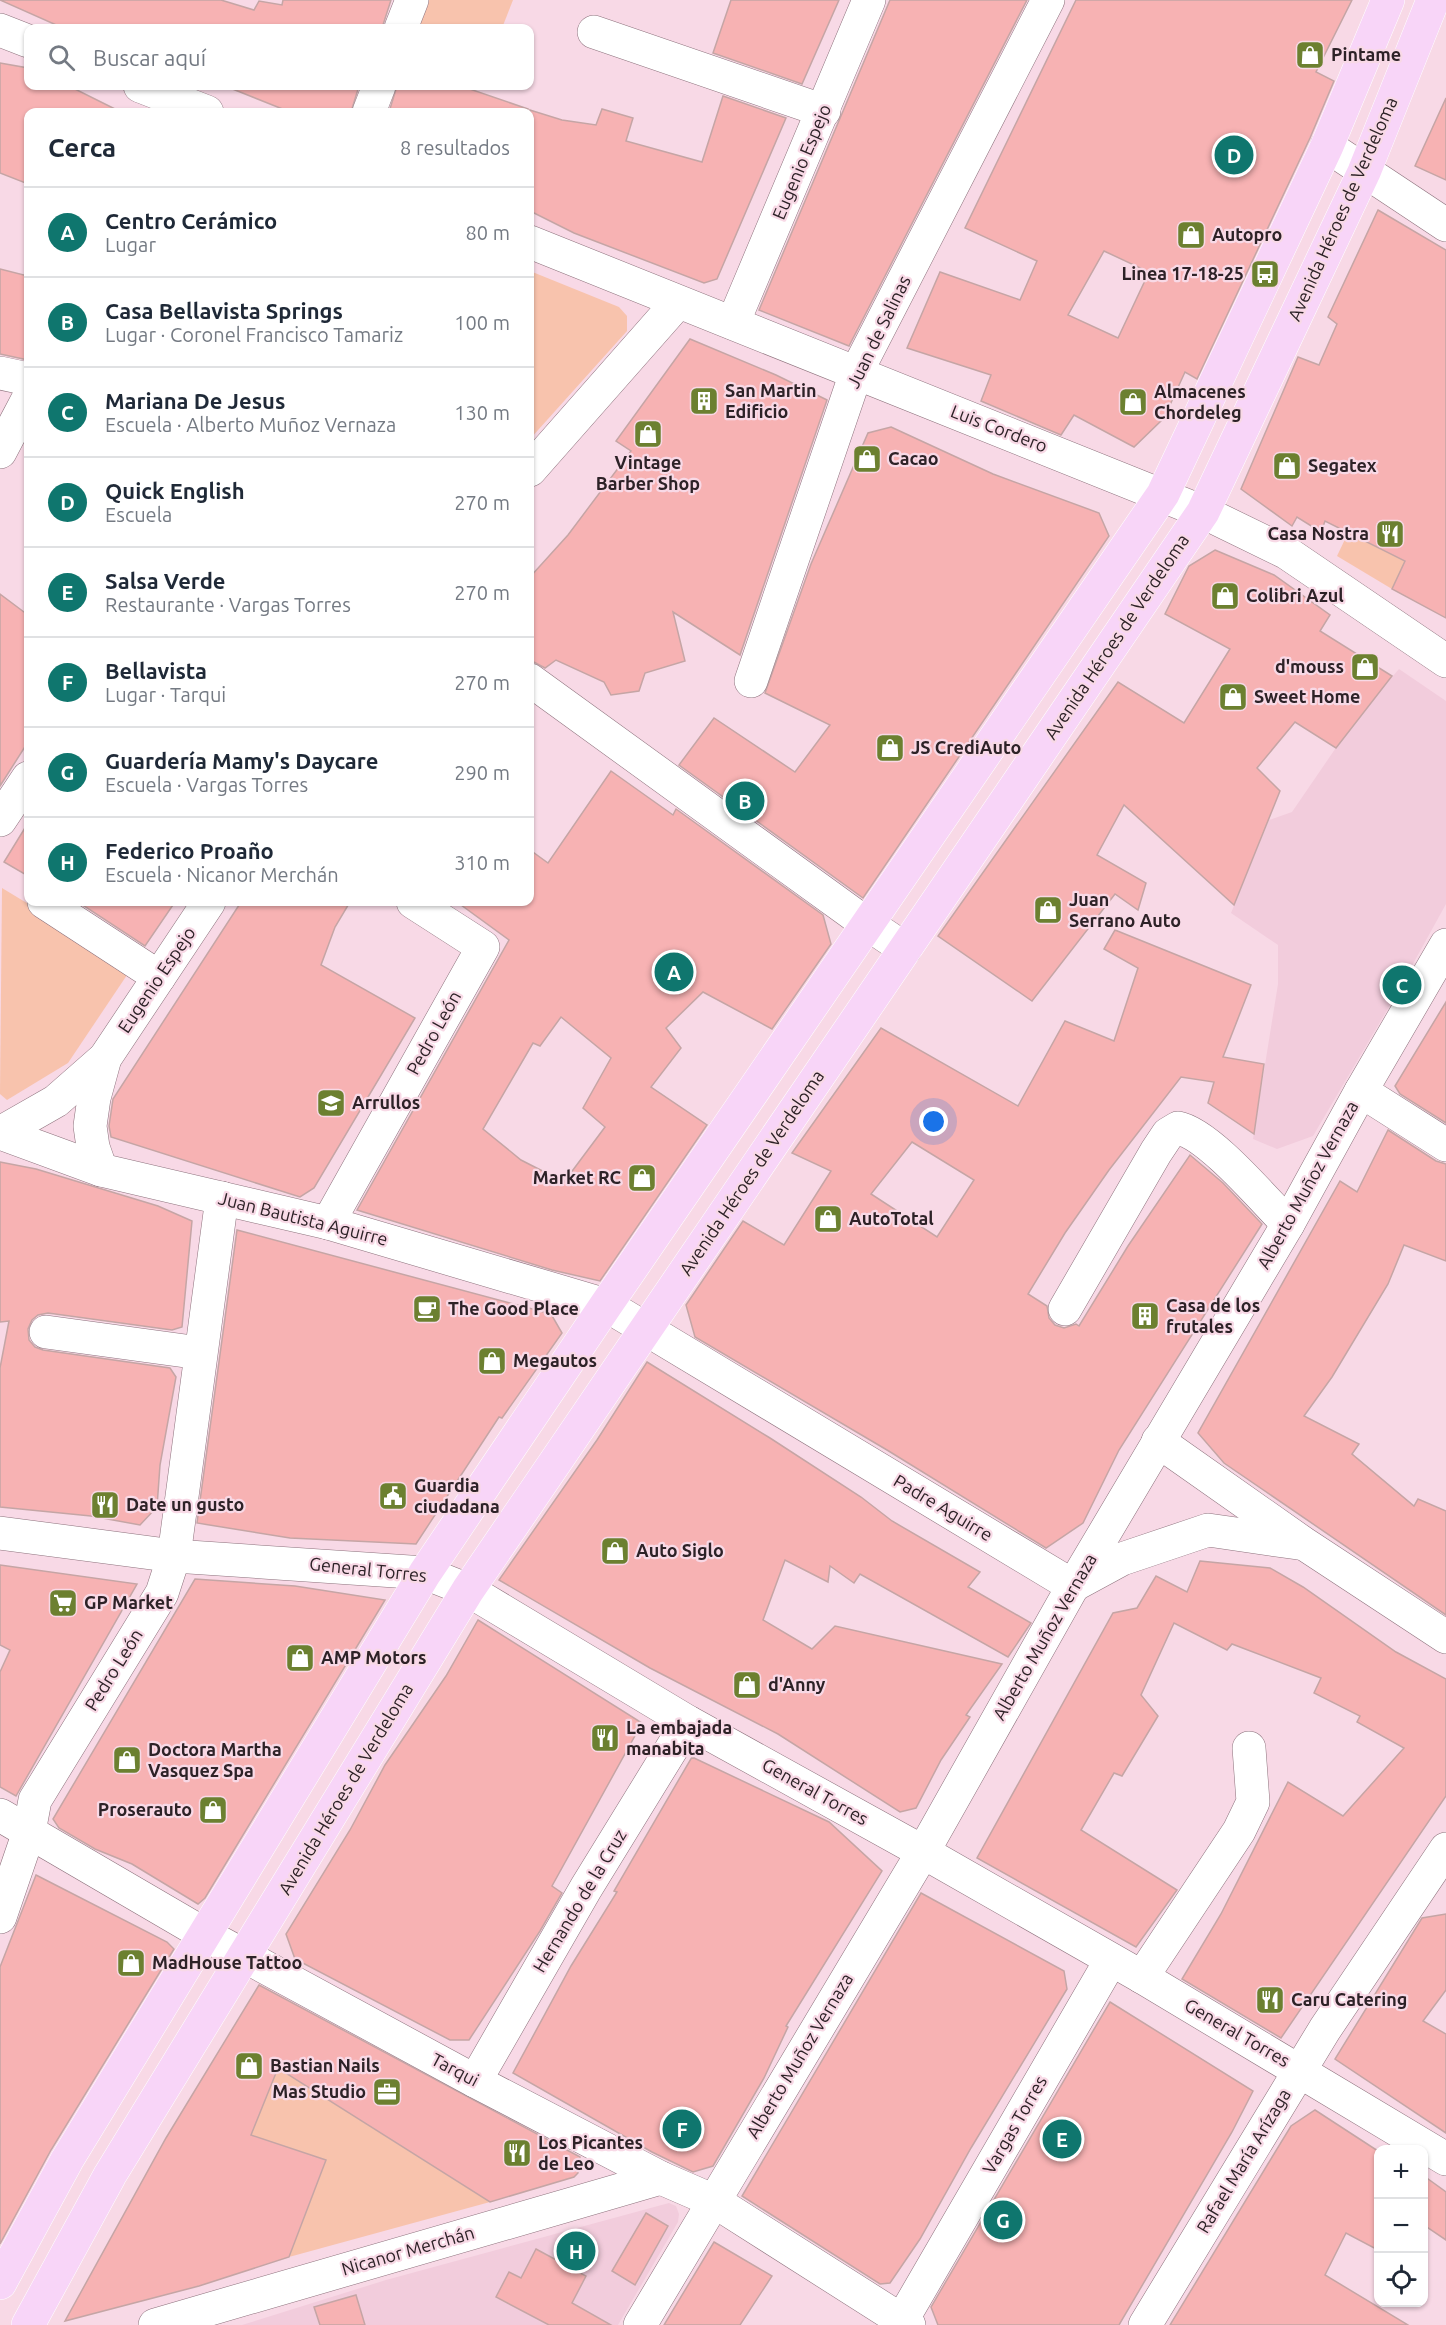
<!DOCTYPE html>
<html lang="es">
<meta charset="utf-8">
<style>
body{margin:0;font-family:Ubuntu,sans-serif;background:#f6f6f7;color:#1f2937}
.controls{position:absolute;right:18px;bottom:18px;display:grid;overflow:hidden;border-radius:12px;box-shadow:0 2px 4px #0004}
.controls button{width:54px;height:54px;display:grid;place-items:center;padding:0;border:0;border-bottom:2px solid #e0e1e3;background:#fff;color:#1f2937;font:30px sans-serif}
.you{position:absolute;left:934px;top:1122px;width:21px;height:21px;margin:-15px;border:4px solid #fff;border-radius:50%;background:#1a73e8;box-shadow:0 0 0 9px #1a73e833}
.badge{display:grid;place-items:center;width:39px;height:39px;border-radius:50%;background:#0f766e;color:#fff;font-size:20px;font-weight:700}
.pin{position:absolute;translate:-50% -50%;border:3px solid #fff;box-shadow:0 2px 6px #0006}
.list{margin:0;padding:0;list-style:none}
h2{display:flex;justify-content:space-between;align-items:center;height:78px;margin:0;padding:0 24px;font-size:26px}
h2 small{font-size:20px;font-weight:400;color:#747a83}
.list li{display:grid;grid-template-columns:39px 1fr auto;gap:18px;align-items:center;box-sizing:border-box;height:90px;padding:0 24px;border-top:2px solid #e0e1e3}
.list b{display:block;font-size:22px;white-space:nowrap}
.list p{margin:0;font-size:20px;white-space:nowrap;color:#747a83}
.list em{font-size:20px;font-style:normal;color:#747a83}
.icon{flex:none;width:33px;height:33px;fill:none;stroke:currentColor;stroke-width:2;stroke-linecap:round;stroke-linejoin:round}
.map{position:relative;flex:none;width:1446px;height:2325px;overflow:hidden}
.search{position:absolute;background:#fff;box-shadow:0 2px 4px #0004;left:24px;top:24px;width:510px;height:66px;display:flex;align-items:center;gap:15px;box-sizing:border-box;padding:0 21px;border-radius:12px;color:#747a83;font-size:22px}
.panel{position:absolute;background:#fff;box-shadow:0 2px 4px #0004;left:24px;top:108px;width:510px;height:798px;border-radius:12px}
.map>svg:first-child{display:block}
.built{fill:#f2ccdc}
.green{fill:#f8c3ad}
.building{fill:#f7b2b3;stroke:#c5a5a5;stroke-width:1.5;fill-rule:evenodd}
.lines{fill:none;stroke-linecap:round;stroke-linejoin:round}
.minor-casing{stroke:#8d727d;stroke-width:34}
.major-casing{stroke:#fff;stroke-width:34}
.minor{stroke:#fff;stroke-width:33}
.major{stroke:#f8d5f8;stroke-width:33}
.labels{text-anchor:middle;stroke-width:4.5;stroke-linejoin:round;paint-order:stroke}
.poi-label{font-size:18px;font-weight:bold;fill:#2d2227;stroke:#f8d9e6;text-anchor:start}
.street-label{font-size:18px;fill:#2d2227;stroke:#f8d9e6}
</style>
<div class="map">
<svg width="1446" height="2325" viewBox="0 0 1446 2325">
<rect width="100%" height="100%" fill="#f8d9e6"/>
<!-- built -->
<g class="built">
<path d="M1399 669 1446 701V904L1393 1000 1313 1136 1277 1149 1253 1139 1278 984V945L1231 913 1269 820 1292 812 1357 717Z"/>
<path d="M669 2203 676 2206 679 2214 678 2222 618 2325H242L386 2280Z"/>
</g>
<!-- green -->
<g class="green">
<path d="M422 0H513L502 28H409Z"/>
<path d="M530 271 619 307 627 316V331L530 439Z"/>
<path d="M1348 533 1405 561 1392 589 1337 556Z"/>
<path d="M2 888 121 960 127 975 68 1063 7 1100 0 1094Z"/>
<path d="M278 2068 490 2202 289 2257 326 2160 251 2135 260 2108Z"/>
</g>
<!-- building -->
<g class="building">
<path d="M0 0H221L254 10 259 1 282 5 283 0H391L382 28H63Z"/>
<path d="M731 0H839L802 84 713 53Z"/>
<path d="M890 0H1027L849 346 759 310Z"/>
<path d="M1076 0H1352L1316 72 1334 81 1310 138 1197 379 1185 372 1164 418 1134 447 1074 415 1061 435 981 401 991 375 907 348 940 272 1020 300 1037 261 965 228ZM1104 251 1149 272 1118 338 1068 315Z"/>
<path d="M0 63 28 68V86H69L121 112H28V184L0 173Z"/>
<path d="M225 86H359L351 112H290Z"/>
<path d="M397 86H461L528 109 527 112H389Z"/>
<path d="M723 96 786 118 717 279 704 283 574 233 530 211V110L562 120 596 125 602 109 633 118 626 141 702 162Z"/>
<path d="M1446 98V180L1415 166Z"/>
<path d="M1378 210 1446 250V618L1392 589 1405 561 1325 521 1321 532 1297 517 1292 526 1241 489 1298 357 1319 365 1337 324 1328 317Z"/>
<path d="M0 269 28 276V360L0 354Z"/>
<path d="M690 339 776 375 827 400 740 655 673 612 685 661 645 673 639 691 611 695 604 682 556 660 545 668 530 660V577L568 535 631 451 616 441Z"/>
<path d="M891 427 993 474 1099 513 1109 536 863 898 679 765 714 718 795 772 830 725 765 693 811 564 868 433Z"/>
<path d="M1215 550 1274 575 1330 615 1320 631 1392 676 1336 748 1295 722 1257 768 1280 791 1234 905 1124 805 1097 855 1146 883 1138 910 1115 894 1032 1001 938 936 1118 682 1184 723 1230 649 1165 614 1189 566Z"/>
<path d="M0 594 28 615V742L0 786Z"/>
<path d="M611 771 673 815 676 809 823 915 831 944 772 1029 703 992 666 1028 681 1048 651 1087 707 1125 600 1281 552 1270 357 1210 509 940 457 902H530V850L548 863ZM561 1017 611 1058 583 1108 605 1127 564 1182 521 1160 483 1129 533 1043 540 1046Z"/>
<path d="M28 823V876L4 862Z"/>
<path d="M78 902H175L145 946Z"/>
<path d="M241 902H350L335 927 321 965 415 1018 314 1188 300 1197 111 1137 109 1126 113 1099Z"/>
<path d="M1115 930 1251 985 1223 1057 1264 1064 1254 1134 1208 1103 1214 1082 1181 1077 1109 1170 1065 1233 1028 1294 1047 1306 1049 1318 1055 1325 1064 1328 1076 1324 1079 1326 1128 1246 1190 1155 1223 1183 1262 1224 1119 1450 1083 1523 1046 1548 887 1450 695 1337 686 1305 743 1221 784 1245 831 1171 792 1153 881 1028 1018 1106 1065 1021 1114 1041 1138 968 1104 949ZM912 1142 974 1180 937 1237 871 1194Z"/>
<path d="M1446 1002V1123L1400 1094 1395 1086Z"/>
<path d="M1388 1130 1436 1161 1446 1164V1261L1404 1245 1388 1284 1332 1377 1304 1416 1359 1444 1352 1454 1414 1506 1418 1499 1446 1511V1615L1224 1463 1198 1433 1340 1181 1357 1192Z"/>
<path d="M0 1162 36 1169 158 1206 192 1221 182 1327 172 1330 48 1313 38 1315 32 1320 28 1329 29 1340 35 1347 43 1350 170 1368 176 1377 160 1465 157 1507 140 1525 91 1516 0 1507V1368L9 1321 0 1322Z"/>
<path d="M237 1230 551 1314 562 1333 502 1418 499 1417 416 1544 290 1538 197 1523Z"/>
<path d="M647 1362 770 1438 861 1497 892 1521 980 1572 968 1587 1031 1623 1008 1657 860 1574 854 1583 830 1566 828 1582 785 1560 763 1620 812 1649 835 1626 1002 1664 966 1715 970 1717 941 1760 916 1808 900 1812 778 1734 650 1668 499 1580 597 1440Z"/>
<path d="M1200 1561 1270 1568 1303 1587 1396 1652 1446 1679V1796L1281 2038 1182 1979 1221 1914 1288 1782 1343 1816 1404 1748 1357 1722 1360 1716 1314 1693 1321 1678 1232 1644 1227 1650 1174 1623 1141 1695 1158 1716 1122 1776 1114 1773 1081 1830 1177 1890 1136 1947 977 1858 1113 1613 1137 1608 1156 1576 1187 1592Z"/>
<path d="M0 1565 137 1584 16 1796 0 1787V1672L10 1650 0 1645Z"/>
<path d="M195 1579 295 1586 385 1600 205 1898 198 1904 132 1864 95 1849 59 1828 53 1819Z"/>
<path d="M478 1620 642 1723 552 1886 562 1893 540 1931 469 2040H450L295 1959 286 1934 350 1830 385 1765 446 1676Z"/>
<path d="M692 1757 829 1822 882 1871 786 2026 788 2027 764 2078 713 2166 693 2172 652 2152 513 2073 571 1966 617 1892 614 1891Z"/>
<path d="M36 1875 167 1942 174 1949 51 2150 0 2244V1967Z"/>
<path d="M921 1893 1064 1971 1067 1989 971 2148 920 2239 890 2283 880 2284 742 2196Z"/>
<path d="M1446 1914V1990L1423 2021 1446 2034V2133L1335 2059 1422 1918Z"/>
<path d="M259 1985 580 2157 578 2173 574 2177 490 2202 278 2068 251 2135 326 2160 289 2257 199 2286 65 2321 166 2138Z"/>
<path d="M1110 2002 1253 2091 1232 2132 1119 2325H938L931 2307Z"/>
<path d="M1315 2110 1378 2151V2250L1346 2233 1325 2275 1408 2325H1170L1291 2126Z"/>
<path d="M1424 2176 1446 2192V2240L1424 2225Z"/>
<path d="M646 2213 668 2226 635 2285 612 2271Z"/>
<path d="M714 2242 772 2276 740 2325H664Z"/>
<path d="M536 2249 586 2276 572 2303 611 2325H549L496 2297 509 2272 521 2278Z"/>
<path d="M356 2295 365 2325H320L314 2307Z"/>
</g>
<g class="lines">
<!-- minor casing -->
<g class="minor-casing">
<g id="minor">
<path d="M401 28 412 0"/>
<path d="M0 30 28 41"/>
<path d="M594 32 824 111"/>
<path d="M140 86 207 112"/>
<path d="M369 112 379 86"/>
<path d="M1327 146 1446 225"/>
<path d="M530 242 1203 512 1287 553 1446 661"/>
<path d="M733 323 869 0"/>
<path d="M0 373 28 379"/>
<path d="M0 452 28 399"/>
<path d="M530 470 678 302"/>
<path d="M530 680 853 914 905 949"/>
<path d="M751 681 856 373 1048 0"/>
<path d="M0 820 28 778"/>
<path d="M44 902 159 977"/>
<path d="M1361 1091 1446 1145"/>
<path d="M0 1133 101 1170 328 1223 606 1305 1073 1586"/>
<path d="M0 1133 56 1101 105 1058"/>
<path d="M101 1170 93 1147 90 1126 94 1098 105 1058 209 902"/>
<path d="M328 1223 483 947 413 902"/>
<path d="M1065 1309 1156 1152 1168 1134 1178 1128C1209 1134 1264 1200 1288 1224"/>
<path d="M46 1332 200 1353"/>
<path d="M1158 1441 1303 1543 1446 1637"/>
<path d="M0 1533 174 1556 425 1573 468 1590 688 1722 923 1852 1142 1977 1446 2159"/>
<path d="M1074 1585 1122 1559 1208 1530 1298 1543"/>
<path d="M0 1815 204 1934 475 2081 661 2178 714 2201 909 2325"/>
<path d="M0 1917 29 1832 35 1800 162 1593 174 1556 222 1198"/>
<path d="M1142 1977 1239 1831 1253 1802 1249 1748"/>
<path d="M475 2081 586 1888 688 1722"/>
<path d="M902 2320 1111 1960"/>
<path d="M155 2325 661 2178"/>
<path d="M640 2325 923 1852 1073 1586 1288 1224 1361 1091 1446 945"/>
<path d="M1145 2325 1325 2029 1446 1849"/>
</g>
</g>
<!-- major casing -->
<g class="major-casing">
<g id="major">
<path d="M0 2283 67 2160 425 1573 606 1305 1163 494 1327 146 1388 0"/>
<path d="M28 2325 110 2175 468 1590 1203 512 1364 172 1433 0"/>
</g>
</g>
<!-- minor -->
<use href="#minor" class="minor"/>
<!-- major -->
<use href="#major" class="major"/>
</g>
<!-- icons -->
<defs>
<g id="shop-square" transform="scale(1.5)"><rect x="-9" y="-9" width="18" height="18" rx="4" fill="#6c8030" stroke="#f8d9e6"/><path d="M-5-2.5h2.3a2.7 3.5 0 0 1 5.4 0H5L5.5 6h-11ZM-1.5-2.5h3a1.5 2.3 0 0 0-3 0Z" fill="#fff"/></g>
<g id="bus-square" transform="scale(1.5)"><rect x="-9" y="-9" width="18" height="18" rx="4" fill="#6c8030" stroke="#f8d9e6"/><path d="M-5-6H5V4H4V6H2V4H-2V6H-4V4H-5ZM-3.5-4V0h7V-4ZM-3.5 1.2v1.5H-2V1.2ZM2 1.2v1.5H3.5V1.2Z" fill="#fff"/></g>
<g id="building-square" transform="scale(1.5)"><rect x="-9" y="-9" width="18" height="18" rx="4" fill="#6c8030" stroke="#f8d9e6"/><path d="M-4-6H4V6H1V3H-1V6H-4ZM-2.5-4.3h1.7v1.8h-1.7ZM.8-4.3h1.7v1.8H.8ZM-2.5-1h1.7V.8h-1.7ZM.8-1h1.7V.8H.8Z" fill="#fff"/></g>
<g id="restaurant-square" transform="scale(1.5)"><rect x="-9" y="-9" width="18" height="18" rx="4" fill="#6c8030" stroke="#f8d9e6"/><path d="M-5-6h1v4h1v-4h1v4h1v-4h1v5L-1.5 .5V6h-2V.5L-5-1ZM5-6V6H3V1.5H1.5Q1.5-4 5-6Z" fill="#fff"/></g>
<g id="school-square" transform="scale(1.5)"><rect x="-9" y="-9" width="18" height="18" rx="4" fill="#6c8030" stroke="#f8d9e6"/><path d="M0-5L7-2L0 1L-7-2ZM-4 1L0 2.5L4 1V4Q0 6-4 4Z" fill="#fff"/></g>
<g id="cafe-square" transform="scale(1.5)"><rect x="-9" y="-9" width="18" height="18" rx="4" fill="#6c8030" stroke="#f8d9e6"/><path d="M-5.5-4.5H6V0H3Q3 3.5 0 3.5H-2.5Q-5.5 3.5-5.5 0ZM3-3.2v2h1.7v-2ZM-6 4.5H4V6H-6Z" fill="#fff"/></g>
<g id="civic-square" transform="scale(1.5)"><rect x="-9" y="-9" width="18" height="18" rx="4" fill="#6c8030" stroke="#f8d9e6"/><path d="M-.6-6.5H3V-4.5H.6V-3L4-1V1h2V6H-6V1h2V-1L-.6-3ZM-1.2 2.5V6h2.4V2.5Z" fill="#fff"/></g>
<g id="supermarket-square" transform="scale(1.5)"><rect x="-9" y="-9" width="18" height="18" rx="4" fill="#6c8030" stroke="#f8d9e6"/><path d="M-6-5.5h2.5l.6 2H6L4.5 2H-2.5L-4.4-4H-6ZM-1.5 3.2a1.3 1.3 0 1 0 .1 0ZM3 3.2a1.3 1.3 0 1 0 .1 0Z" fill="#fff"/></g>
<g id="office-square" transform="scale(1.5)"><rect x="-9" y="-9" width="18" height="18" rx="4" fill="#6c8030" stroke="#f8d9e6"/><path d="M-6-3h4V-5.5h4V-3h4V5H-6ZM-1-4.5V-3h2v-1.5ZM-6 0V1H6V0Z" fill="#fff"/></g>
</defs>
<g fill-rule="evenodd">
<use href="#shop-square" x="1310" y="55"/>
<use href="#shop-square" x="1191" y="235"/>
<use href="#bus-square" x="1265" y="274"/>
<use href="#building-square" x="704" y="401"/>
<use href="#shop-square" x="1133" y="402"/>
<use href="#shop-square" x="648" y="434"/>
<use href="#shop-square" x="867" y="459"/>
<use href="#shop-square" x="1287" y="466"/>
<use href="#restaurant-square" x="1390" y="534"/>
<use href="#shop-square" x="1225" y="596"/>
<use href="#shop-square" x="1365" y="667"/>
<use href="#shop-square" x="1233" y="697"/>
<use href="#shop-square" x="890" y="748"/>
<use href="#shop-square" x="1048" y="910"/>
<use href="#school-square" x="331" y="1103"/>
<use href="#shop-square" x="642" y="1178"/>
<use href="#shop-square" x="828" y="1219"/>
<use href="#cafe-square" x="427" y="1309"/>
<use href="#building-square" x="1145" y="1316"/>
<use href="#shop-square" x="492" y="1361"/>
<use href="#civic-square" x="393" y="1496"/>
<use href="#restaurant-square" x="105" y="1505"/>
<use href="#shop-square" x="615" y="1551"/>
<use href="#supermarket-square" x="63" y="1603"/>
<use href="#shop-square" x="300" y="1658"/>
<use href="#shop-square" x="747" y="1685"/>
<use href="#restaurant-square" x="605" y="1738"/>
<use href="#shop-square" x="127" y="1760"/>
<use href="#shop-square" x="213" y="1810"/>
<use href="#shop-square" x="131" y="1963"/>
<use href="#restaurant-square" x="1270" y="2000"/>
<use href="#shop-square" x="249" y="2066"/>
<use href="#office-square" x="387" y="2092"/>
<use href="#restaurant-square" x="517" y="2153"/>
</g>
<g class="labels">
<!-- poi labels -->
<g class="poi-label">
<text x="1331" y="61">Pintame</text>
<text x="1212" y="241">Autopro</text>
<text x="1244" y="280" text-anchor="end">Linea 17-18-25</text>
<text x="725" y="397">San Martin<tspan x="725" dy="21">Edificio</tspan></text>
<text x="1154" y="398">Almacenes<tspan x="1154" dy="21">Chordeleg</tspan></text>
<text x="888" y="465">Cacao</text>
<text x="648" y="469" text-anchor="middle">Vintage<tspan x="648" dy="21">Barber Shop</tspan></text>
<text x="1308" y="472">Segatex</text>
<text x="1369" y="540" text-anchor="end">Casa Nostra</text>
<text x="1246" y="602">Colibri Azul</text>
<text x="1344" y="673" text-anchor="end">d'mouss</text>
<text x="1254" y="703">Sweet Home</text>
<text x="911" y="754">JS CrediAuto</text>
<text x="1069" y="906">Juan<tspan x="1069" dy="21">Serrano Auto</tspan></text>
<text x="352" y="1109">Arrullos</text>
<text x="621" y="1184" text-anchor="end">Market RC</text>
<text x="849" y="1225">AutoTotal</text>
<text x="1166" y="1312">Casa de los<tspan x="1166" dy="21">frutales</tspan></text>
<text x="448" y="1315">The Good Place</text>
<text x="513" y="1367">Megautos</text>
<text x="414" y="1492">Guardia<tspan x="414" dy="21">ciudadana</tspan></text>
<text x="126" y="1511">Date un gusto</text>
<text x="636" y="1557">Auto Siglo</text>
<text x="84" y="1609">GP Market</text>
<text x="321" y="1664">AMP Motors</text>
<text x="768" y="1691">d'Anny</text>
<text x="626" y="1734">La embajada<tspan x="626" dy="21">manabita</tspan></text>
<text x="148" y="1756">Doctora Martha<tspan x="148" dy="21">Vasquez Spa</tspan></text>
<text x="192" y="1816" text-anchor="end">Proserauto</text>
<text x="152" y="1969">MadHouse Tattoo</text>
<text x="1291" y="2006">Caru Catering</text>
<text x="270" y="2072">Bastian Nails</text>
<text x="366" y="2098" text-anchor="end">Mas Studio</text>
<text x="538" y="2149">Los Picantes<tspan x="538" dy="21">de Leo</tspan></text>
</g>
<!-- street labels -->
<g class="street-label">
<text transform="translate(802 162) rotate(-67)" y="6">Eugenio Espejo</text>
<text transform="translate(1343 209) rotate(-66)" y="6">Avenida Héroes de Verdeloma</text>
<text transform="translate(879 332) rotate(-64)" y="6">Juan de Salinas</text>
<text transform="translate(999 429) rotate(21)" y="6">Luis Cordero</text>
<text transform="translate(1117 637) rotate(-56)" y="6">Avenida Héroes de Verdeloma</text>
<text transform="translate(157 980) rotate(-56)" y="6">Eugenio Espejo</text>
<text transform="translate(434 1033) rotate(-61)" y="6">Pedro León</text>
<text transform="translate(752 1173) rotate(-56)" y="6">Avenida Héroes de Verdeloma</text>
<text transform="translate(1308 1185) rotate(-61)" y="6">Alberto Muñoz Vernaza</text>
<text transform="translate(303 1219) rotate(14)" y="6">Juan Bautista Aguirre</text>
<text transform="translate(943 1508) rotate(31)" y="6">Padre Aguirre</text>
<text transform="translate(368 1570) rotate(6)" y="6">General Torres</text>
<text transform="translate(1045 1637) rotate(-60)" y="6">Alberto Muñoz Vernaza</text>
<text transform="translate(114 1670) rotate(-58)" y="6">Pedro León</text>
<text transform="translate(346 1789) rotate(-59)" y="6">Avenida Héroes de Verdeloma</text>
<text transform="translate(815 1792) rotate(29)" y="6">General Torres</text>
<text transform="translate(580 1901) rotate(-59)" y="6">Hernando de la Cruz</text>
<text transform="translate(1237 2033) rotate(30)" y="6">General Torres</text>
<text transform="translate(800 2056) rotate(-59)" y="6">Alberto Muñoz Vernaza</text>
<text transform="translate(455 2070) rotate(28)" y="6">Tarqui</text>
<text transform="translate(1015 2125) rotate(-60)" y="6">Vargas Torres</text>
<text transform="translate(1244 2161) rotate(-59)" y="6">Rafael María Arízaga</text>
<text transform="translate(408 2251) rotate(-16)" y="6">Nicanor Merchán</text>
</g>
</g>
</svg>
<div class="controls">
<button>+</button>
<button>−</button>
<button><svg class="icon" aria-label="locate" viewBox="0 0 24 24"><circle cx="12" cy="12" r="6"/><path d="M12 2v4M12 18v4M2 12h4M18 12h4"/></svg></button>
</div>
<div class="you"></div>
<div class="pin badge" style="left:674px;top:972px">A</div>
<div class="pin badge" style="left:745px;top:801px">B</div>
<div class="pin badge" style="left:1402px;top:985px">C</div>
<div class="pin badge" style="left:1234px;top:155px">D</div>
<div class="pin badge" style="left:1062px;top:2139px">E</div>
<div class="pin badge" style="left:682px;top:2129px">F</div>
<div class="pin badge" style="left:1003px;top:2220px">G</div>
<div class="pin badge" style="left:576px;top:2251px">H</div>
<div class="search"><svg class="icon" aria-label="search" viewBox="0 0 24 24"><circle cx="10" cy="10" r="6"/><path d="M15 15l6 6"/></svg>Buscar aquí</div>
<section class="panel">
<h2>Cerca<small>8 resultados</small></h2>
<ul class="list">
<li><span class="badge">A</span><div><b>Centro Cerámico</b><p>Lugar</p></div><em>80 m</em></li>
<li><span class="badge">B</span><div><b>Casa Bellavista Springs</b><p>Lugar · Coronel Francisco Tamariz</p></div><em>100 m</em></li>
<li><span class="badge">C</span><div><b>Mariana De Jesus</b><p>Escuela · Alberto Muñoz Vernaza</p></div><em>130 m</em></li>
<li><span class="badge">D</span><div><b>Quick English</b><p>Escuela</p></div><em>270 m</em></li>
<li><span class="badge">E</span><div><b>Salsa Verde</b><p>Restaurante · Vargas Torres</p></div><em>270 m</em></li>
<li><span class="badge">F</span><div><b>Bellavista</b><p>Lugar · Tarqui</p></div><em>270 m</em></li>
<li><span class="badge">G</span><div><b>Guardería Mamy's Daycare</b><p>Escuela · Vargas Torres</p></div><em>290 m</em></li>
<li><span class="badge">H</span><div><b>Federico Proaño</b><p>Escuela · Nicanor Merchán</p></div><em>310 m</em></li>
</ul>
</section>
</div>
